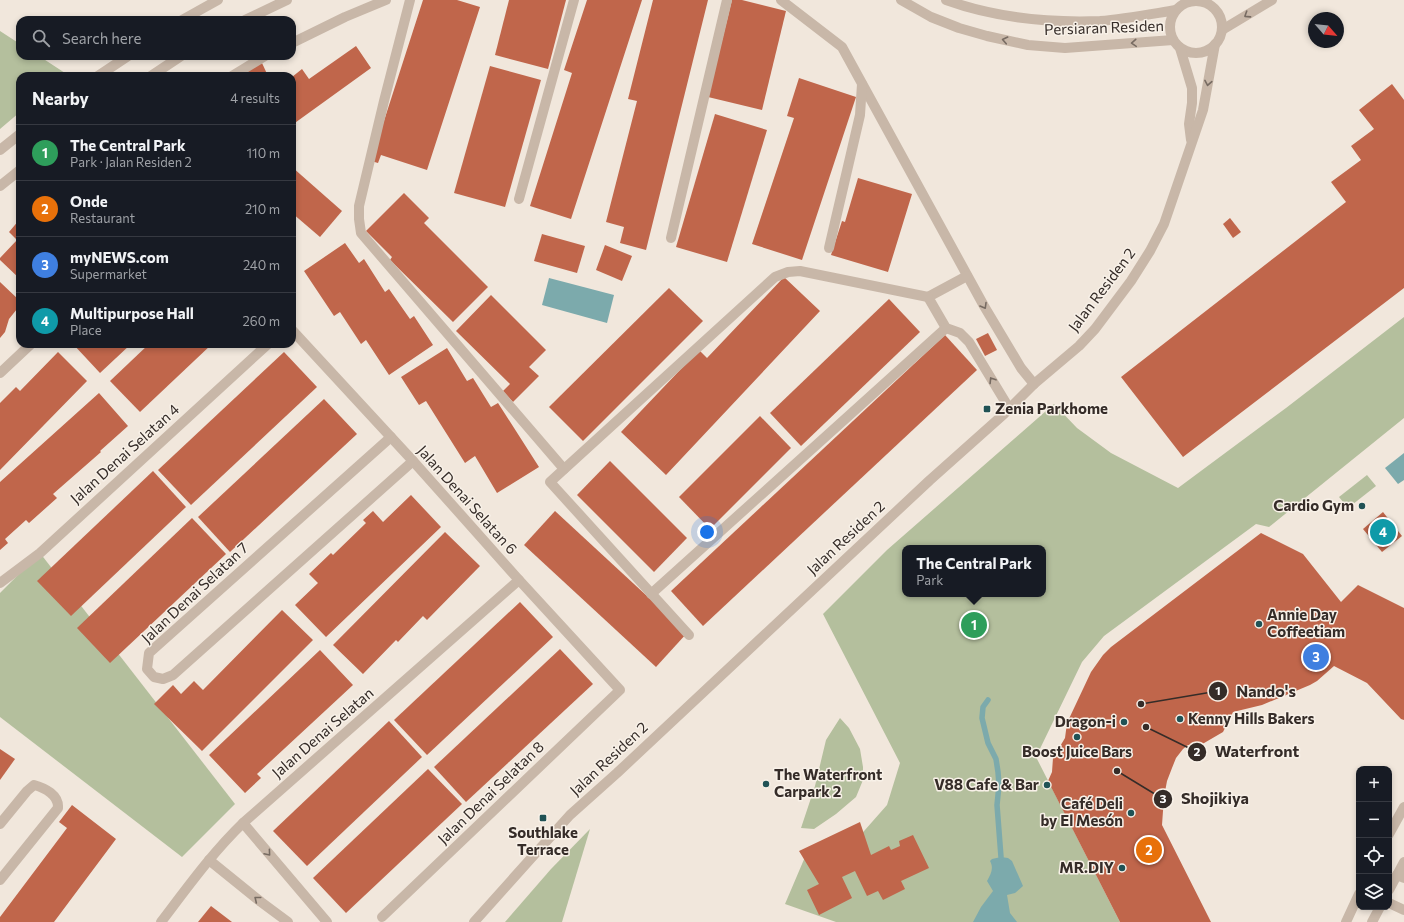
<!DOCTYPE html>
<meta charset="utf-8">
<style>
body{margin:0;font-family:Commissioner,sans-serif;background:#20242c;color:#f1f3f6}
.controls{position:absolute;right:12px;bottom:12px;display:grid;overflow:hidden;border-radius:8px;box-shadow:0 2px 6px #0003}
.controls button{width:36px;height:36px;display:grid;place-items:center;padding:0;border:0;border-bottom:1px solid #363941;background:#171b24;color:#f1f3f6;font:20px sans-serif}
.compass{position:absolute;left:1308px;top:12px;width:36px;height:36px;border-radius:50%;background:#171b24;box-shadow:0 2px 6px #0003;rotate:118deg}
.you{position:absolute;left:707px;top:532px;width:14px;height:14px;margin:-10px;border:3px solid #fff;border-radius:50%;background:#1a73e8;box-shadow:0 0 0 6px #1a73e833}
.badge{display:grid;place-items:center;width:26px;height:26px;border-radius:50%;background:#8c9099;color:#fff;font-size:13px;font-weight:700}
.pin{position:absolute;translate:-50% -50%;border:2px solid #fff;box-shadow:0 1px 4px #0006}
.popup{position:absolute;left:902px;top:545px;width:144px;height:52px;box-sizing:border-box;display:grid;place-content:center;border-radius:8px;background:#171b24;filter:drop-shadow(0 1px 3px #0005);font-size:13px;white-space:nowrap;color:#9ea1a6}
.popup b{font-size:15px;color:#f1f3f6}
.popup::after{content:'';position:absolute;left:50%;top:100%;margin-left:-8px;border:8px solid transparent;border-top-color:#171b24}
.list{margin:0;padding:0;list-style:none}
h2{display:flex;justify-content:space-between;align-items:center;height:52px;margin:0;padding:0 16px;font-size:17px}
h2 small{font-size:13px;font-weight:400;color:#9ea1a6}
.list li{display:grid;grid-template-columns:26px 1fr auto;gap:12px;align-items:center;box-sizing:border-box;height:56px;padding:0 16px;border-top:1px solid #363941}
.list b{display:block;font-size:15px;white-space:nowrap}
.list p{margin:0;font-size:13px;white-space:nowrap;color:#9ea1a6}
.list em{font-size:13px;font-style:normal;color:#9ea1a6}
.icon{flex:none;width:22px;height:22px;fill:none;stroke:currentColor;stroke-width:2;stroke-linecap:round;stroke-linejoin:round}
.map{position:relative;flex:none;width:1404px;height:922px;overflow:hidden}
.search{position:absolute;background:#171b24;box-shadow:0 2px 6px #0003;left:16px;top:16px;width:280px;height:44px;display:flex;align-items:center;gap:10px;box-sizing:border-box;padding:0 14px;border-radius:12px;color:#9ea1a6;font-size:15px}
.panel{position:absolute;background:#171b24;box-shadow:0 2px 6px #0003;left:16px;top:72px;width:280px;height:276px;border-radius:12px}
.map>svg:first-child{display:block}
.green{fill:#b4bf9d;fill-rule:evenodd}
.water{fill:#7caaac}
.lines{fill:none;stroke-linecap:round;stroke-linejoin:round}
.stream{stroke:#7caaac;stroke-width:5.5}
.building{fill:#c0664b}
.minor{stroke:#c8b7a8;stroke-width:10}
.tertiary{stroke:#c8b7a8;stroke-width:10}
.oneway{stroke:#776b62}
.poi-dot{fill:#205255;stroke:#f8f1e8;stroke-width:1.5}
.labels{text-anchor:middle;stroke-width:3;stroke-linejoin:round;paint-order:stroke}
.street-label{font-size:15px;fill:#352c28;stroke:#f8f1e8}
.poi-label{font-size:15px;font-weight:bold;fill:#352c28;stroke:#f8f1e8;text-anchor:end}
.leader{fill:none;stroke:#352c28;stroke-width:1.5}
.callout-dot{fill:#352c28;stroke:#f8f1e8;stroke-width:1.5}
.mark-label{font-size:12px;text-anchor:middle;font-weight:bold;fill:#fff}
.callout-label{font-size:16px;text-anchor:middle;font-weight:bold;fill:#352c28;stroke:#f8f1e8;stroke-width:3;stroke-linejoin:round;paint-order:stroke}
</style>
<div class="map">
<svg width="1404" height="922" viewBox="0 0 1404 922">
<rect width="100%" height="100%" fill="#f1e7dc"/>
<!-- green -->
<g class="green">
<path d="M0 31 20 44V56H39L65 73 61 76H20V112L0 129Z"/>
<path d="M1404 317V418L1269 527 1256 524 1104 636 1082 662 1036 757 1120 922H836L785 904 805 857 857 839 887 805 900 763 823 614 887 550 1054 404 1077 428 1111 453 1178 488 1286 408ZM905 548H1043V594H905Z"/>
<path d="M1367 475 1376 486 1348 508 1339 497Z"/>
<path d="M40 553 235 804 182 857 0 717V593Z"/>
<path d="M840 718 849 728 860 749 863 767V780L856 797 836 814 814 829 801 828 815 786 826 740Z"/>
<path d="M590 829 562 922H505L551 869Z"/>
</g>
<!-- water -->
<g class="water">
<path d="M549 278 614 295 607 323 542 305Z"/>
<path d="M1404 453V480L1398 484 1385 468Z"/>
<path d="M1001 857 1008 858 1012 861 1023 886 1015 893 1007 895 1010 913 1017 922H973L981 907 993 891 987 881C991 874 994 868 990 861L992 859Z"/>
</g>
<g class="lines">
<!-- stream -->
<path class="stream" d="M988 700 983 707 982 718 988 743 996 759 998 772 999 785 997 805 1001 857"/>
</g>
<!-- building -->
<g class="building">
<path d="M423 0H457L480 7 427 170 381 155 378 163 371 161Z"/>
<path d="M509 0H566L548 69 495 55Z"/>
<path d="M587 0H642L571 219 530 206 572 73 564 70Z"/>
<path d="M653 0H708L646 250 620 243 624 227 606 222 637 101 628 99Z"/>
<path d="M732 0H742L786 11 762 110 708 97Z"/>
<path d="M356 46 371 68 292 125V77L302 69 309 79Z"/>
<path d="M262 63 268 76H249L246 71Z"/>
<path d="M490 66 541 80 505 207 454 193Z"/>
<path d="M799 78 856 97 802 260 752 244 794 118 787 116Z"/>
<path d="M1392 84 1404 100V288L1183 457 1121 377 1346 202 1331 182 1361 160 1351 146 1374 129 1359 110Z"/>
<path d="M715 114 767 130 727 262 676 247Z"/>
<path d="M292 167 342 211 320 237 292 213Z"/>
<path d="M858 178 912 194 888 272 831 255 842 221 845 222Z"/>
<path d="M404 193 429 218 424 223 488 287 453 322 390 260 392 257 366 231Z"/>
<path d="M1230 218 1241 232 1233 238 1223 224Z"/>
<path d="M20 219V279L0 260V258L17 240 9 232Z"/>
<path d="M542 234 585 246 577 273 534 261Z"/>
<path d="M345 243 359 263 364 259 385 292 389 289 410 319 414 316 433 345 389 375 366 340 361 344 340 312 334 316 304 271Z"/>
<path d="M605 245 632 256 622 281 596 270Z"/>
<path d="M784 277 820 311 666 475 621 432 699 350 707 358Z"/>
<path d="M0 282 19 300 17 309 9 319 5 332 0 338Z"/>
<path d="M669 288 703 321 583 441 549 407Z"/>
<path d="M491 295 546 350 529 367 539 376 513 402 503 391 510 384 456 331Z"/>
<path d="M889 299 920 332 801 446 770 413Z"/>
<path d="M988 333 997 350 985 356 976 339Z"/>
<path d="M945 335 977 370 703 626 671 591Z"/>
<path d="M73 344H131L100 373Z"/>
<path d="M149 344H212L140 412 110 381Z"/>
<path d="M447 348 467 381 473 378 491 407 498 403 539 467 497 493 475 456 465 463 426 401 419 405 401 377Z"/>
<path d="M58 352 87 381 0 470V403L16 387 20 391Z"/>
<path d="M284 352 317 387 191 505 158 470Z"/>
<path d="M99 393 128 426 100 451 101 452 53 494 57 498 29 523 26 520 5 539 8 543 0 550V482Z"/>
<path d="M324 399 357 434 230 552 198 517Z"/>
<path d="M760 416 791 448 710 529 679 497Z"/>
<path d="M610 461 687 538 654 572 577 495Z"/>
<path d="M153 471 186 507 71 616 37 581Z"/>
<path d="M411 495 441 527 326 637 295 605 318 583 309 574 331 553 333 555 366 523 363 520 373 511 383 522Z"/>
<path d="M555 511 687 633 656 667 524 545Z"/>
<path d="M1383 512 1402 536 1382 552 1363 529Z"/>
<path d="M192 518 226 554 110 663 77 628Z"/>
<path d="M445 532 480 566 427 620 423 616 398 642 396 640 363 674 333 645Z"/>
<path d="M1261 533 1303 554 1341 602 1358 585 1404 608V720L1401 719 1367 683 1334 666 1317 681 1310 685 1262 705 1233 712 1223 732 1199 746 1188 745 1183 749 1176 758 1172 768 1167 781 1164 797 1162 825 1211 922H1120L1048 781 1052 772 1053 758 1065 738 1067 723 1091 672 1103 655 1111 647Z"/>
<path d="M520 602 553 637 427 755 394 720Z"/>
<path d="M282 610 313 640 202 751 154 704 173 685 181 694 194 681 203 690Z"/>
<path d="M560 649 593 684 466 802 434 767Z"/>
<path d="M320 650 353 685 257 774 261 778 245 793 209 755Z"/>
<path d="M389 721 422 757 307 866 273 831Z"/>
<path d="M0 749 15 759 0 780Z"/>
<path d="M428 769 462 804 346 913 313 878Z"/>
<path d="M72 805 116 839 54 922H0V917L67 828 59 822Z"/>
<path d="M860 822 871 855 889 846 891 850 900 846 899 841 913 835 929 868 901 881 905 889 883 900 878 891 867 896 855 871 842 877 852 898 819 915 807 890 819 884 799 851Z"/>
<path d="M211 906 232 922H198Z"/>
</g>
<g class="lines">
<!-- minor -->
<g class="minor">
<path d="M410 0 384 101 359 206V219L361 233 564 469"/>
<path d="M781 0 842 47 984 306 1021 368 1034 384"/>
<path d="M292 43 345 17 386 0"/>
<path d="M232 76 265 56"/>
<path d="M519 199 574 0"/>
<path d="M671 238 727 0"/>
<path d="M829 248 860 115 862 84"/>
<path d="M967 276 928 297 946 328 960 333 969 342 1009 408"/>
<path d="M292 330 413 461 519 580 620 690 382 917"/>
<path d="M0 373 31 344"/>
<path d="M391 437 149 653 147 669 154 677 163 679 173 675 413 461"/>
<path d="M0 583 40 553 268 344"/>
<path d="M651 594 946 328"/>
<path d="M689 635 550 482 775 277 788 272 800 271 928 297"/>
<path d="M243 823 327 922"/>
<path d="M0 824 27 791 34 785C45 788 59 795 58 808L0 880"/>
<path d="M209 860 261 902 288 922"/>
<path d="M1397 875 1404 878"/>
<path d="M1389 903 1404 910"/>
<path d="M161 922C187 888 212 853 243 823L519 580"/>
</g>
<!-- tertiary -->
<g class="tertiary">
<path d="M901 0 931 17 959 28 987 36 1028 45 1065 48 1173 40"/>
<path d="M946 0C996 18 1047 23 1100 21 1125 19 1151 14 1176 10"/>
<circle cx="1196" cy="27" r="26"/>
<path d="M182 20 218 0"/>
<path d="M245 20 287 0"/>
<path d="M1222 30 1272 0"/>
<path d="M1180 48 1192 88V103L1189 124 1191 140"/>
<path d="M98 76 128 56"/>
<path d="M151 76 181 56"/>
<path d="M0 150 20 134"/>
<path d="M0 186 20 170"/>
<path d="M1389 834 1404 807"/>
<path d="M1389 890 1404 862"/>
<path d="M474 922 570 815 617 773 930 480 1004 414 1034 384 1079 346 1095 329 1131 281 1150 251 1164 224 1203 110 1215 44"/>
<path d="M1346 922 1359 894"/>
<path d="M1372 922 1380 907"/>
</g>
</g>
<!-- one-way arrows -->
<defs><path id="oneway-chevron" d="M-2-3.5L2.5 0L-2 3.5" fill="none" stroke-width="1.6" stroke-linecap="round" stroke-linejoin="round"/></defs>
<g class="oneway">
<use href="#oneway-chevron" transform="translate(1247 15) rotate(147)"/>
<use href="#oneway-chevron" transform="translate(1005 40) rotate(-168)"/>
<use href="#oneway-chevron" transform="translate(1134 43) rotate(176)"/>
<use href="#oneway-chevron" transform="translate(1208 83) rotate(100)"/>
<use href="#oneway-chevron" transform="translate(984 306) rotate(60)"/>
<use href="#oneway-chevron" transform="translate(992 380) rotate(-122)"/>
<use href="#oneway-chevron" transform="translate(268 853) rotate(50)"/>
<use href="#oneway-chevron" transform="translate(257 899) rotate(-141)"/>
</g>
<!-- markers -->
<g class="poi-dot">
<rect x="983" y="405" width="8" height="8" rx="2"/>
<circle cx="1362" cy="506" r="4"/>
<circle cx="1259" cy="624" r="4"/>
<circle cx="1180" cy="719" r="4"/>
<circle cx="1124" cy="722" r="4"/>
<circle cx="1077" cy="737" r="4"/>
<circle cx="766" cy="784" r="4"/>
<circle cx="1047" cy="785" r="4"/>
<circle cx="1131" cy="813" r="4"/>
<rect x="539" y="814" width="8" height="8" rx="2"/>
<circle cx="1122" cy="868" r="4"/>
</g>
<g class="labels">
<!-- street labels -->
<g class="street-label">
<text transform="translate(1104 28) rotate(-2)" y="5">Persiaran Residen</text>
<text transform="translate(1102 290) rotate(-53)" y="5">Jalan Residen 2</text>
<text transform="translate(125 454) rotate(-42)" y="5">Jalan Denai Selatan 4</text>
<text transform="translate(467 500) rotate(48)" y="5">Jalan Denai Selatan 6</text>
<text transform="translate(846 538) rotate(-43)" y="5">Jalan Residen 2</text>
<text transform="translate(195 593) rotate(-43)" y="5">Jalan Denai Selatan 7</text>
<text transform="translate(323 733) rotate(-41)" y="5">Jalan Denai Selatan</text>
<text transform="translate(609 759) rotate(-43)" y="5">Jalan Residen 2</text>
<text transform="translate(491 793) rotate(-44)" y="5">Jalan Denai Selatan 8</text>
</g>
<!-- poi labels -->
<g class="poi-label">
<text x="995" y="414" text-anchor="start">Zenia Parkhome</text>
<text x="1354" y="511">Cardio Gym</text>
<text x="1267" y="620" text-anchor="start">Annie Day<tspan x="1267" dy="17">Coffeetiam</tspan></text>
<text x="1188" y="724" text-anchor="start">Kenny Hills Bakers</text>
<text x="1116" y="727">Dragon-i</text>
<text x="1077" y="757" text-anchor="middle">Boost Juice Bars</text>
<text x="774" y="780" text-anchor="start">The Waterfront<tspan x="774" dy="17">Carpark 2</tspan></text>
<text x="1039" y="790">V88 Cafe &amp; Bar</text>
<text x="1123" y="809">Café Deli<tspan x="1123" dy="17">by El Mesón</tspan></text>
<text x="543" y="838" text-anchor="middle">Southlake<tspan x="543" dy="17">Terrace</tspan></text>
<text x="1114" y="873">MR.DIY</text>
</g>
</g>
<!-- callouts -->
<path class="leader" d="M1141 704L1218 691M1146 727L1197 752M1117 771L1163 799"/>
<g class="callout-dot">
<circle cx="1141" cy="704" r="4"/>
<circle cx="1146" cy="727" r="4"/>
<circle cx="1117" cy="771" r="4"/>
<circle cx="1218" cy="691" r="10"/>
<circle cx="1197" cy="752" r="10"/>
<circle cx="1163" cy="799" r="10"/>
</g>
<g class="mark-label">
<text x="1218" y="695">1</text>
<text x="1197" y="756">2</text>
<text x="1163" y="803">3</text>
</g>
<g class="callout-label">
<text x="1266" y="697">Nando's</text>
<text x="1257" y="757">Waterfront</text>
<text x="1215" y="804">Shojikiya</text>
</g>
</svg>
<div class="controls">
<button>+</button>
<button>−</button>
<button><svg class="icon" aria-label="locate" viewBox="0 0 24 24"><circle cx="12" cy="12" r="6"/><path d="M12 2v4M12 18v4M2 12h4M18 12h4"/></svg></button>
<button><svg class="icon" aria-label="layers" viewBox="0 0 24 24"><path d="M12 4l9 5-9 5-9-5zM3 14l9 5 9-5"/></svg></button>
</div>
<svg class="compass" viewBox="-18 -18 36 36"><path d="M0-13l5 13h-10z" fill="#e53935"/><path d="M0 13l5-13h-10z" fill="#9ea1a6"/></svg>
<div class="you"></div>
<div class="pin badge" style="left:974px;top:625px;background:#2e9e5b">1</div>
<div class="popup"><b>The Central Park</b>Park</div>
<div class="pin badge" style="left:1149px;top:850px;background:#e8710a">2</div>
<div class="pin badge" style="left:1316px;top:657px;background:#3f7fe0">3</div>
<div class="pin badge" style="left:1383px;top:532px;background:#0f9aa8">4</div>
<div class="search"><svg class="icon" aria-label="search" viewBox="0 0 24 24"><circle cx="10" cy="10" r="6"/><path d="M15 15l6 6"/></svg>Search here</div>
<section class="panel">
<h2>Nearby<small>4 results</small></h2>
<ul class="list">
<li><span class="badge" style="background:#2e9e5b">1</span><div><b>The Central Park</b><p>Park · Jalan Residen 2</p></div><em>110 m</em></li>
<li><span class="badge" style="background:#e8710a">2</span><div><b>Onde</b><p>Restaurant</p></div><em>210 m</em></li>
<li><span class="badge" style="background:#3f7fe0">3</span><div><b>myNEWS.com</b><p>Supermarket</p></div><em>240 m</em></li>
<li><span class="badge" style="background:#0f9aa8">4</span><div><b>Multipurpose Hall</b><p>Place</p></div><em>260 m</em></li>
</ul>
</section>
</div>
